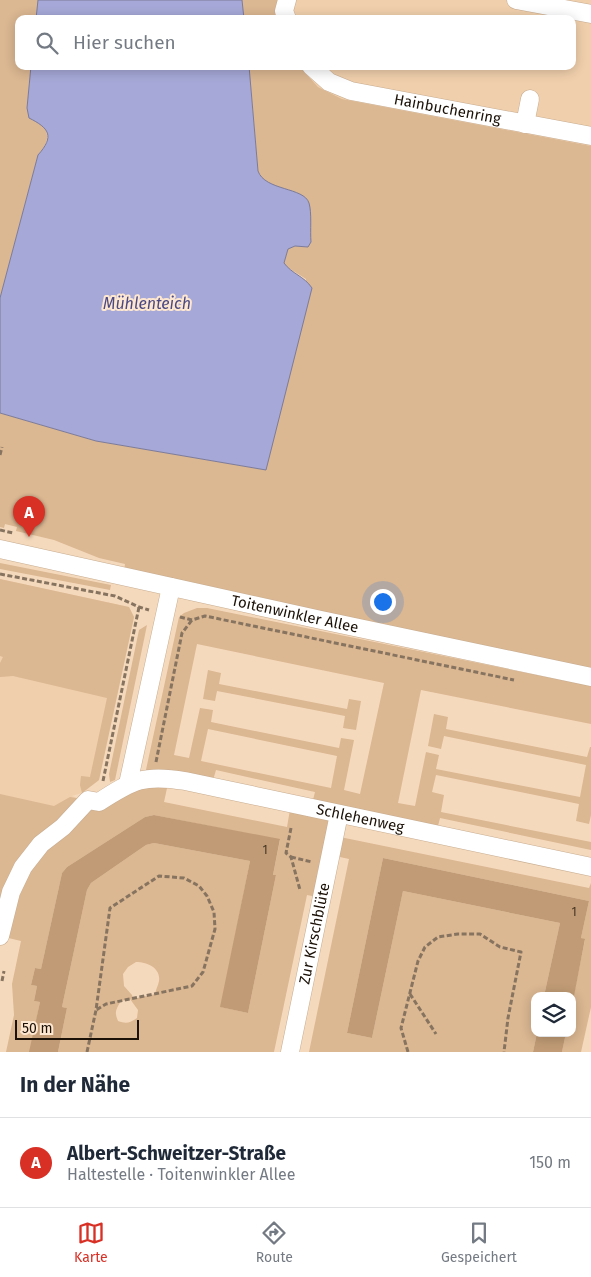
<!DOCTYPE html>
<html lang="de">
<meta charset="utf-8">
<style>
body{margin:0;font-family:"Fira Sans",sans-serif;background:#f6f6f7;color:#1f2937}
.controls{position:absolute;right:15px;bottom:15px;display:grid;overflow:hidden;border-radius:10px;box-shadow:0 2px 12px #0003}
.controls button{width:45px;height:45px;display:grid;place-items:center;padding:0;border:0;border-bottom:1px solid #e0e1e3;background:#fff;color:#1f2937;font:25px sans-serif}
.scale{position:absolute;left:15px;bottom:12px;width:124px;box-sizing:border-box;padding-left:5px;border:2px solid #1b1107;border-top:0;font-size:14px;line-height:18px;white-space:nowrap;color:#1b1107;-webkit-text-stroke:4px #fee7d0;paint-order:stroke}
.you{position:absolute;left:382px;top:601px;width:18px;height:18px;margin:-12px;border:4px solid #fff;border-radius:50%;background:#1a73e8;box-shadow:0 0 0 8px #1a73e833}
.badge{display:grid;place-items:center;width:32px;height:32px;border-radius:50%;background:#d93025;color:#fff;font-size:16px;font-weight:700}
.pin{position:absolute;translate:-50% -41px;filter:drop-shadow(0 1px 2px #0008)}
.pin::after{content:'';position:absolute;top:26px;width:18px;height:15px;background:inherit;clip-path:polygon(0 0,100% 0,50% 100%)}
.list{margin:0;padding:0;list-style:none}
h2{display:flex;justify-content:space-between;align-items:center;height:65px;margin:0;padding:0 20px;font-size:21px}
h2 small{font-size:16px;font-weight:400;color:#747a83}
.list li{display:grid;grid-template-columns:32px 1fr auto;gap:15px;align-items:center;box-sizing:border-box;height:90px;padding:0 20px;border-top:1px solid #e0e1e3}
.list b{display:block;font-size:19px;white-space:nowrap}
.list p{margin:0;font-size:16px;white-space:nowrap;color:#747a83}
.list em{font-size:16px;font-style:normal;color:#747a83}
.icon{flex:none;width:28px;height:28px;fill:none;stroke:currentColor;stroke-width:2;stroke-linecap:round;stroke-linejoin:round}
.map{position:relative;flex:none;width:591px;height:1052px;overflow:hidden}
.search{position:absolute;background:#fff;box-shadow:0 2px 12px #0003;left:15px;right:15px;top:15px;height:55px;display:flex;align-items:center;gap:12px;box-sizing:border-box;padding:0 18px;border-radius:10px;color:#747a83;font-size:19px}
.sheet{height:155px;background:#fff}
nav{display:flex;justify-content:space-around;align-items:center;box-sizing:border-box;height:70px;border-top:1px solid #e0e1e3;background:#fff;font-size:14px;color:#747a83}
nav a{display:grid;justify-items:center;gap:2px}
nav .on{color:#d93025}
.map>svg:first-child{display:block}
.built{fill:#f0cfac}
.green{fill:#dbb792;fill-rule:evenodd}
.water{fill:#a6a8d7;stroke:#7c7b99}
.building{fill:#c09b75}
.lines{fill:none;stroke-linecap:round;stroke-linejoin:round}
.minor-casing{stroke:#c7ac90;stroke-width:19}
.path{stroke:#877460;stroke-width:3;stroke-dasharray:5 2.5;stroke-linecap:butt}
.minor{stroke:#fff;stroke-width:18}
.labels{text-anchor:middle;stroke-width:4;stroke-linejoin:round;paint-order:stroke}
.number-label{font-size:12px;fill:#443422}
.street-label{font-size:15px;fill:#1b1107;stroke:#fee7d0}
.water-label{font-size:16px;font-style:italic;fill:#4a4884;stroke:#fee7d0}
</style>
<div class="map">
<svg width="591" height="1052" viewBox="0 0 591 1052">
<rect width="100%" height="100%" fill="#f5d9bc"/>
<!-- built -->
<g class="built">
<path d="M281 0H591V146L342 99 318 87 299 66H572V19H280Z"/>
<path d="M0 579 129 607 134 617 99 780 82 793 72 796 77 798 0 851Z"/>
</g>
<!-- green -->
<g class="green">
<path d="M0 0H38L36 19H19V66H31L27 108C43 124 57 134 38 155L0 298Z"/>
<path d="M242 0H281L280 19H244Z"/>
<path d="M249 66H299L318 87 342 99 591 146V668L322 614 124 571 125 564 99 558 54 540 16 531 17 527 5 524 4 528 0 527V413L96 441 266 470 306 279 287 267 284 263 288 249 295 246 308 247 266 181 260 177 258 171Z"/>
<path d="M0 563 111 585 110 590 0 569Z"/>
<path d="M0 579 129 607 134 617 99 780 82 793 80 785 81 776 90 777 107 698 13 676 0 677V663L3 657 0 656Z"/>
<path d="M197 608H207L591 686V724L421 690 398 803 415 806 426 752 439 755 436 769 580 797 586 765 444 736 441 749 428 746 434 714 448 717 446 729 587 757 590 747H591V815L589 824 576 821 579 804 436 775 432 792 444 795 441 812 591 842V850L440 818 436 834 339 814 335 836 589 888 591 883V1007L581 1052H562L566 1033H572V1003L585 940 581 938 589 901 383 858 347 1033 372 1038 403 891 560 923 544 996H535V1033H537L533 1052H309L349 859 331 855C313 869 315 877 322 898L307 895 274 1052H58L67 1008 62 1007 87 890 91 883 146 845 154 843 250 861 221 1007 248 1013 276 875H273L280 840 154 815 145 817 67 867 62 873 41 969 35 968 31 985 37 986 34 1001 40 1002 30 1052H6L14 1015 12 984 21 941 0 936V794L54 806 70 797 88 800 144 779 179 617 184 613ZM197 644 384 683 360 794 344 790 354 740 341 738 339 748 211 722 213 710 200 708 189 758 174 755ZM208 729 337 756 331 788 201 761ZM216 770 315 792 311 808 291 804 287 827 164 802 169 779 211 787ZM136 962C147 962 161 968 159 981 158 986 156 989 155 994L133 999 132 995 124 986 123 974 128 967ZM130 999 138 1010 137 1018C130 1023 126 1024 118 1021 114 1012 116 1009 121 1001Z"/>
<path d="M147 625 115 780 110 782 109 774 139 630Z"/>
<path d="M208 670 221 673 219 684 347 709 349 699 361 701 356 730 343 728 345 716 217 691 215 701 203 699Z"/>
</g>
<!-- water -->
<g class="water">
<path d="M38 0H242L244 19H36Z"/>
<path d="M31 66H249L258 171C265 191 304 187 309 203 312 213 310 231 311 242L308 247 295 246 288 249 284 263C292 274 304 276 312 288L266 470 96 441 0 413V298L38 155C55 136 49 128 29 118L27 108Z"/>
</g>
<!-- building -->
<g class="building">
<path d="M154 815 280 839 273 875H276L248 1013 220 1007 250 861 154 843 146 845 91 883 87 890 62 1007 67 1008 58 1052H29L40 1002 34 1001 37 986 31 985 35 968 41 969 62 873 67 867 145 817Z"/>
<path d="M383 858 589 901 581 938 585 939 574 996H544L560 923 403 891 372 1038 347 1033Z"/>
<path d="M537 1033H566L562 1052H533Z"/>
</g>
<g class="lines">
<!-- minor casing -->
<g class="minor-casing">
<g id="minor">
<path d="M287 0 284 11 287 19"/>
<path d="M516 0 591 14"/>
<path id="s1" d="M311 66 329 82 351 91 591 136"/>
<path d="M525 124 530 99"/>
<path id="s2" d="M0 549 321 620 591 677"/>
<path d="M128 784 171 587"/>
<path id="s3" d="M0 936 11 892 23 867 41 844 63 827 88 800 99 802C133 780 144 774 185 781L591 867"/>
<path id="s4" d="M290 1052 339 814"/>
</g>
</g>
<!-- path -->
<g class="path">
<path d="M0 455 2 447"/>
<path d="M0 530 13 533"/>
<path d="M0 574 115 596 139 607 149 610"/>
<path d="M180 617 192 620 205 616 514 680"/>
<path d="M156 762 182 633 192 620"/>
<path d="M103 781 139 607"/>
<path d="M291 828 286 853 291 857 300 890"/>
<path d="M291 857 312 862"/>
<path d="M2 981 4 971"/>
<path d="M410 994 436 1034"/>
<path d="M87 1052 96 1010 110 908 159 876 184 878 199 886 207 896 214 912 215 929 203 972 192 986 106 1004 96 1010"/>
<path d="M408 1052 401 1028 418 961 425 947 438 937 458 934H480L500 947 521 952 508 1018 504 1052"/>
</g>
<!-- minor -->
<use href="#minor" class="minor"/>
</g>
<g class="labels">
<!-- number labels -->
<g class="number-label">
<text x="265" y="854">1</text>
<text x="574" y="916">1</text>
</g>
<!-- street labels -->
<g class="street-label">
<text dy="5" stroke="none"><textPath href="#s1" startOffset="146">Hainbuchenring</textPath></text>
<text dy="5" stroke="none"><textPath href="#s2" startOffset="302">Toitenwinkler Allee</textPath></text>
<text dy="5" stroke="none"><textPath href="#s3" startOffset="449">Schlehenweg</textPath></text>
<text dy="5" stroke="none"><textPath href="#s4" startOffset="121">Zur Kirschblüte</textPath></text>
</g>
<!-- water labels -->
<g class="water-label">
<text x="147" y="309">Mühlenteich</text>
</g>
</g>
</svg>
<div class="controls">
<button><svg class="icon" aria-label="layers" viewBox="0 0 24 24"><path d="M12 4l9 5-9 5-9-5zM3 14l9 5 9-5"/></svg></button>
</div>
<div class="scale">50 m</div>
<div class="you"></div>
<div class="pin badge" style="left:29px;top:537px">A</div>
<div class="search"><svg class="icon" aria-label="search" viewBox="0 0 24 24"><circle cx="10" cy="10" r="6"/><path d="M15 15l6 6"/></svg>Hier suchen</div>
</div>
<section class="sheet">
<h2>In der Nähe<small></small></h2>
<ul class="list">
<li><span class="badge">A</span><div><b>Albert-Schweitzer-Straße</b><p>Haltestelle · Toitenwinkler Allee</p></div><em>150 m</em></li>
</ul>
</section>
<nav>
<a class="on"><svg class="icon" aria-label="map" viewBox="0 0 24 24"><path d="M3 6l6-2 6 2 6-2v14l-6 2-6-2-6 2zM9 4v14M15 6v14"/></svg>Karte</a>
<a><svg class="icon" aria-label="directions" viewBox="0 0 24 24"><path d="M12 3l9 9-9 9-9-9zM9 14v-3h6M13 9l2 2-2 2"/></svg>Route</a>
<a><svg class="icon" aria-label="saved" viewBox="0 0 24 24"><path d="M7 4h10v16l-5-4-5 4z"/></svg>Gespeichert</a>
</nav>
